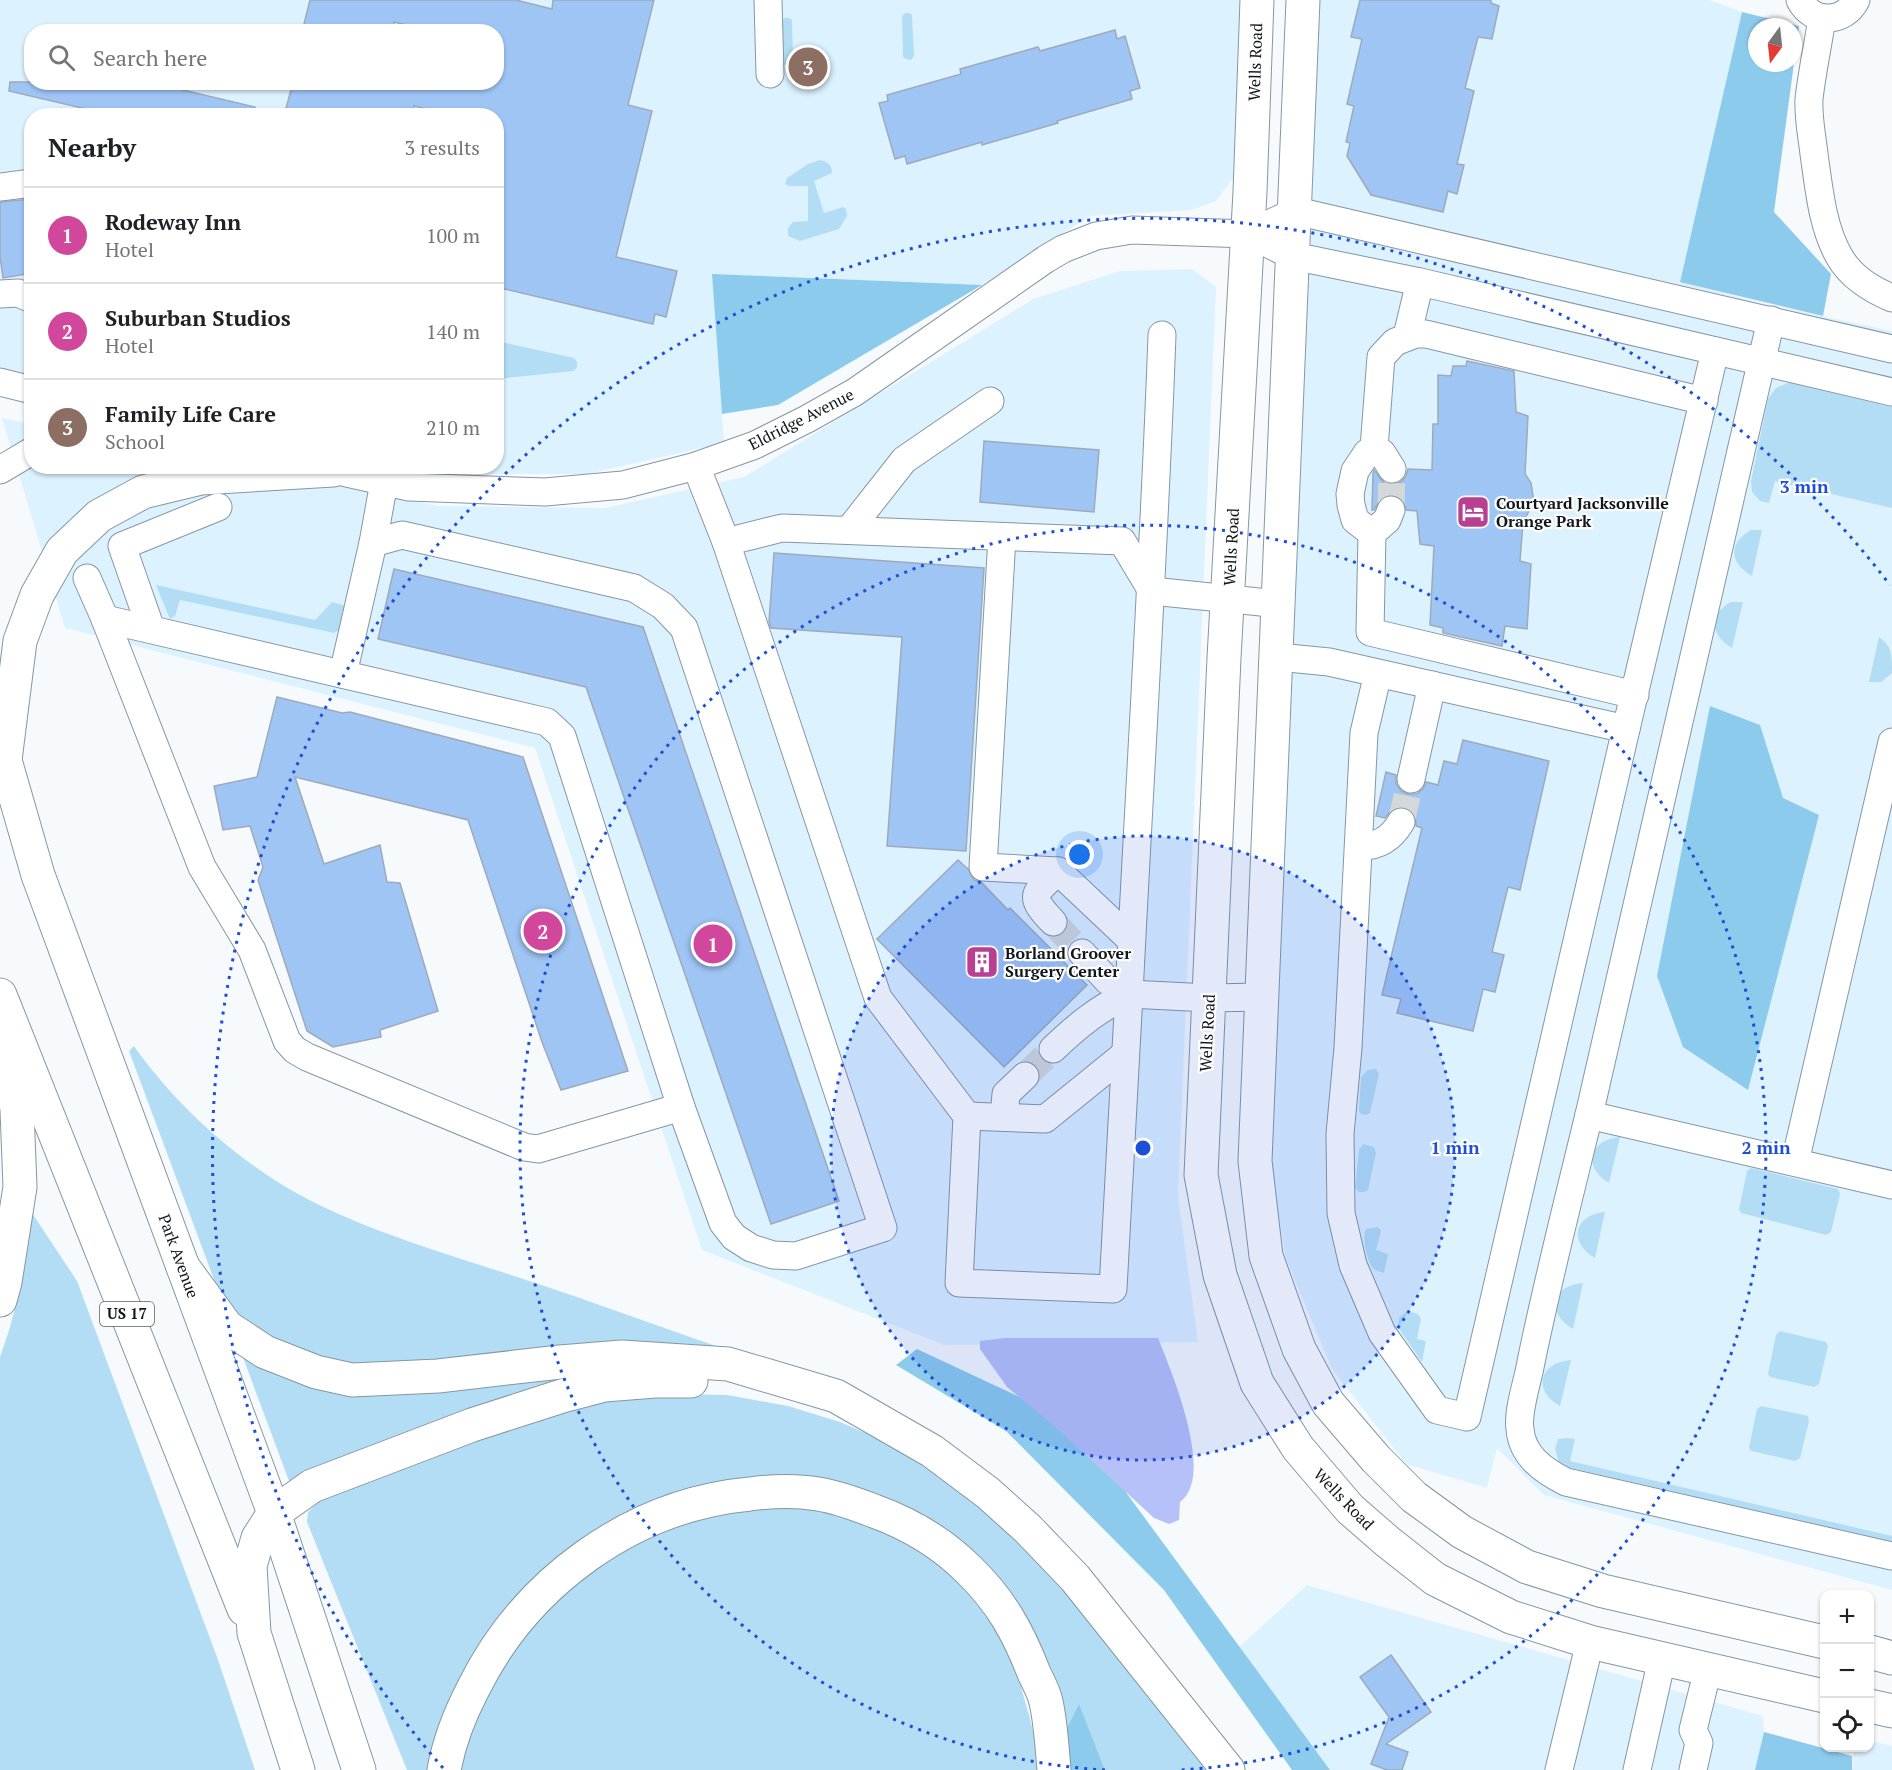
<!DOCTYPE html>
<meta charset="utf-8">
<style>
body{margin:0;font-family:"PT Serif",serif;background:#f2f2f2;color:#202124}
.controls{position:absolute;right:18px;bottom:18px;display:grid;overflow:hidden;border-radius:12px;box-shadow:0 2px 4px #0004}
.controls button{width:54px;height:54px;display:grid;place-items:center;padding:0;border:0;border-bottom:2px solid #e0e0e0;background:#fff;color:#202124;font:30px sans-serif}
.compass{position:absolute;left:1748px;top:18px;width:54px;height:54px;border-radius:50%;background:#fff;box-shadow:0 2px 4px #0004;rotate:195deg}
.you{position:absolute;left:1080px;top:855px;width:21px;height:21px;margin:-15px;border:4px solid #fff;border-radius:50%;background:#1a73e8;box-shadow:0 0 0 9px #1a73e833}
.badge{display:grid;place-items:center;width:39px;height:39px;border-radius:50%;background:#111827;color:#fff;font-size:20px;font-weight:700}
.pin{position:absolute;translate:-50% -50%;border:3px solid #fff;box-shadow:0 2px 6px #0006}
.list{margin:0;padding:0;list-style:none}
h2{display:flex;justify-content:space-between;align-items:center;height:78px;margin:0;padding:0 24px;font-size:26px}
h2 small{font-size:20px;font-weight:400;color:#757577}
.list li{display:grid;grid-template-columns:39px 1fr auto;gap:18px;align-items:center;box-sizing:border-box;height:96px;padding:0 24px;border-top:2px solid #e0e0e0}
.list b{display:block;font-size:22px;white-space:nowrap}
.list p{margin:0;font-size:20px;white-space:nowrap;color:#757577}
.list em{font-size:20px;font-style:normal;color:#757577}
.icon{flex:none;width:33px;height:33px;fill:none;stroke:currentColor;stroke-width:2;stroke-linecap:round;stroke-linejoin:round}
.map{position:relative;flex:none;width:1892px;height:1770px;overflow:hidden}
.search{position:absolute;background:#fff;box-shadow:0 2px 4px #0004;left:24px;top:24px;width:480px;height:66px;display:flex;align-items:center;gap:15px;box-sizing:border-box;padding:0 21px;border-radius:24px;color:#757577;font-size:22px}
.panel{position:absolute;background:#fff;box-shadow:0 2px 4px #0004;left:24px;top:108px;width:480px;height:366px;border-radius:24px}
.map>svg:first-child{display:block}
.built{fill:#dcf2ff;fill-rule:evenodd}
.green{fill:#b3ddf4}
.forest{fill:#8ccbec;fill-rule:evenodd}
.water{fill:#b7c1f9}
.building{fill:#9fc5f5;stroke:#9eaab9;stroke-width:1.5}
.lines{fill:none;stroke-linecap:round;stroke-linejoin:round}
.minor-tunnel{stroke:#d4d8db;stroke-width:27;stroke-dasharray:27 14;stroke-linecap:butt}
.minor-casing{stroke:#8597a2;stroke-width:29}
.major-casing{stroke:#8597a2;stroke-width:35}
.highway-casing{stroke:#8597a2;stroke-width:35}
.minor{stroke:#fff;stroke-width:27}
.major{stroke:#fff;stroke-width:33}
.highway{stroke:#fff;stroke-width:33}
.ring{fill:none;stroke:#1d4ed8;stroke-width:3;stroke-dasharray:3 6}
.labels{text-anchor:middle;stroke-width:4.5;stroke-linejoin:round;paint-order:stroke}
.shield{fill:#fff;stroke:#585d5f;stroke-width:1.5}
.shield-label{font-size:15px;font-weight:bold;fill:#10171b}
.street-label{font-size:16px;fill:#10171b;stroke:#fff}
.poi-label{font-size:16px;font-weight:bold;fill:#10171b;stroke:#fff;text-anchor:start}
.centre{fill:#1d4ed8;stroke:#fff;stroke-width:3}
.ring-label{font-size:18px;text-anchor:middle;font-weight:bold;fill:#1d4ed8;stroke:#fff;stroke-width:4.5;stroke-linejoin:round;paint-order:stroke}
</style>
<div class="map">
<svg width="1892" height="1770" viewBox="0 0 1892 1770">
<rect width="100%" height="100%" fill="#f6fafd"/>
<!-- built -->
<g class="built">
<path d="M0 0H1244L1233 178 1216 201 1191 210 1090 216 982 285 712 274 724 443 587 474H449L448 467 496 466V116H32L31 383 0 377ZM32 32H496V82H32Z"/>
<path d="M1319 0H1710L1742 12 1680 281 1762 303 1892 331V1590L1544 1495 1497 1448 1487 1488 1406 1464 1332 1369 1286 1259 1271 1169Z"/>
<path d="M1192 269 1216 287 1178 1196 1198 1342 944 1345 702 1250 535 748 65 628 2 418 31 424 32 466 242 467 438 506 605 508 744 477 1033 299 1120 271Z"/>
<path d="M1307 1585 1763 1716 1764 1732 1755 1770H1330L1239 1647Z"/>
<path d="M1870 1741 1892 1746V1770H1852L1854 1748H1870Z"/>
</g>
<!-- green -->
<g class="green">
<path d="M905 13H909L912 15 914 56 911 60 906 59 903 57 902 16Z"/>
<path d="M784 18H789L792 20 793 61 791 64 785 65 783 62 782 21Z"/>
<path d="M820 160C827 162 832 164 832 173L814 181 824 213 843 207 846 209 847 216 839 229 800 241 788 236V228L793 222 808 221V186H789L785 184 787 178 808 164Z"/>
<path d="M497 341 574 358 577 362V367L574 371 497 379Z"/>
<path d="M1790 382 1892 406V508L1775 481 1769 503 1760 501 1752 492 1751 481 1768 399 1776 388Z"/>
<path d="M1751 530H1762L1752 576C1729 563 1728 543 1751 530Z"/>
<path d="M156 585 315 620 332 602 346 606 341 629 334 633 180 600 175 616 170 619Z"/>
<path d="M1731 602H1743L1732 648C1710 635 1708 614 1731 602Z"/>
<path d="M1879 637C1892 646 1892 655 1892 673L1881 682H1869Z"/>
<path d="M134 1046C170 1097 217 1142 270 1177 342 1225 445 1253 526 1280 591 1301 655 1325 719 1347L544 1389 289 1481 129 1051Z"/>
<path d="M1376 1069 1379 1074 1370 1113 1366 1115 1361 1114 1359 1111 1361 1077 1368 1070Z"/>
<path d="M1620 1137 1609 1183C1582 1168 1589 1139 1620 1137Z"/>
<path d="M1363 1144 1374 1147 1376 1153 1368 1190 1364 1192H1359L1355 1188 1359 1150Z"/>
<path d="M1751 1168 1838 1189 1840 1194 1831 1232 1826 1235 1741 1213 1739 1210 1747 1171Z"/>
<path d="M1605 1212 1595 1258C1568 1243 1574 1214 1605 1212Z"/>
<path d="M32 1213 77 1281 218 1660 255 1770H0V1357C17 1311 26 1263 32 1213Z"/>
<path d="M1378 1227 1381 1231 1376 1250 1388 1254 1384 1273C1378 1271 1373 1270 1371 1265 1366 1256 1362 1237 1366 1229Z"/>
<path d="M1583 1283 1573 1329C1545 1313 1552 1285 1583 1283Z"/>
<path d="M1411 1312 1418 1314 1421 1319 1417 1339 1426 1341 1422 1362 1398 1327 1399 1318 1405 1313Z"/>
<path d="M1780 1331 1826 1342 1828 1346 1819 1384 1814 1387 1770 1377 1768 1374 1776 1335Z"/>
<path d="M1571 1360 1560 1406C1532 1391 1539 1362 1571 1360Z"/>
<path d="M680 1394 727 1395 788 1406 840 1422 891 1444 937 1469 1011 1525 1216 1770H1105L1079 1705 1065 1732 1070 1770H1064L1004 1594 804 1482 565 1558 435 1770H407L307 1522 308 1512 319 1501 502 1431 593 1402Z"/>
<path d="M1761 1406 1808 1416 1809 1421 1800 1458 1795 1461 1751 1451 1749 1448 1757 1409Z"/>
<path d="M1568 1438 1575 1439 1570 1461 1892 1536V1542L1567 1467 1559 1463 1555 1449 1558 1439Z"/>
<path d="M760 1507C795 1507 830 1509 864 1522 925 1546 982 1595 1011 1654 1018 1667 1020 1684 1024 1698 1031 1721 1038 1746 1037 1770H453L485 1686 559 1594 619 1552 691 1520Z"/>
</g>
<!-- forest -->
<g class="forest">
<path d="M1742 12 1799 26 1774 212 1831 274 1823 316 1680 282ZM1757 27H1793V63H1757Z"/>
<path d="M712 274 982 285 778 405 722 414Z"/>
<path d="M1710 706 1760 725 1783 798 1819 815 1748 1090 1683 1047 1657 976Z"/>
<path d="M917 1349 1075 1423 1330 1770H1292L1164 1590 1006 1431 896 1365Z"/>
<path d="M1079 1704 1105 1770H1070L1065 1732Z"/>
<path d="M1764 1732 1852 1756V1770H1755Z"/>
</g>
<!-- water -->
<path class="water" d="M1005 1338H1158C1171 1371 1216 1476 1180 1502L1179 1520 1169 1524 1154 1518 1052 1424 1007 1387 980 1349V1341Z"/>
<!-- building -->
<g class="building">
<path d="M310 0H516L552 9 553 0H654L628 105 652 111 616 257 677 271 666 317 655 314 653 324 496 287V116H455L414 106 413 116H284L293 82H496V32H435L394 22 393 32H302Z"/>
<path d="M1360 0H1491V3L1499 6 1492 39 1478 37 1465 88 1474 91 1457 164 1464 165 1457 194 1448 191 1443 212 1371 195 1347 156 1350 143 1346 142 1354 106 1347 104 1362 39 1351 37Z"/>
<path d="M1115 30 1117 39 1125 36 1140 88 1130 91 1132 99 1057 121 1058 123 982 145V142L907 164 905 156 895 159 879 103 888 101 887 95 961 74 960 69 1038 47 1040 51Z"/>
<path d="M10 82H149L255 107 254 116H116L9 91Z"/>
<path d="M32 199V273L3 278 0 256V202Z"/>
<path d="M1467 361 1514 371 1516 412 1528 416 1525 474 1531 483 1534 502 1523 522 1520 561 1531 564 1527 629 1505 626 1502 646 1443 633V628L1430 625 1434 546 1420 544 1417 511 1406 510 1403 500 1396 495 1389 494 1381 498 1374 510H1372L1373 473 1374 470 1384 483 1392 485 1401 482 1406 476 1408 469 1432 470 1433 424H1438V375L1451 376 1453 366H1466Z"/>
<path d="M984 441 1099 450 1094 512 980 502Z"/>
<path d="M774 553 984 568 966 851 887 846 902 637 771 628 769 622Z"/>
<path d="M394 569 643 627 839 1201 771 1224 586 687 378 639Z"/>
<path d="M277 697 342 713 350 712 523 757 628 1071 561 1090 542 1042 468 820 295 777 324 864 380 845 387 882 400 883 438 1011 380 1030 381 1037 333 1047 307 1031 258 880 263 867 250 826 223 830 214 786 257 777Z"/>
<path d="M1463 740 1549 761 1520 890 1508 887 1492 952 1504 955 1495 992 1483 989 1473 1031 1397 1013 1401 999 1382 995 1422 828 1416 826 1415 814 1409 809 1402 806 1393 808 1385 818 1376 816 1386 772 1396 775V784L1401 791 1407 794H1416L1423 789 1426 782 1438 785 1444 761 1457 764Z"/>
<path d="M958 860 968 869 974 880 981 882 1008 910 1010 908 1087 985 1004 1067 877 939Z"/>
<path d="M1391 1655 1431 1712 1386 1744 1408 1752 1402 1770H1387L1371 1764 1389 1717 1360 1677Z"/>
</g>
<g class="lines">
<!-- minor-tunnel -->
<g class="minor-tunnel">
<path d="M1391 510 1392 469"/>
<path d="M1401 822 1411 779"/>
<path d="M1053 922 1082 953"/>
<path d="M1025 1076 1053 1049"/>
</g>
<!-- minor casing -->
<g class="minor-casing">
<g id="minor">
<path d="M768 0 770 74"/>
<path d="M1800 0C1812 24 1844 24 1856 0"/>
<path d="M1822 18C1818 45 1812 72 1809 99 1808 118 1812 136 1814 154 1819 188 1822 226 1839 256 1850 276 1872 290 1892 298"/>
<path d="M0 187 32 183"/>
<path d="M1248 234 1296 211 1892 349"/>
<path d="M0 294 18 293 32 299"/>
<path d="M1407 336 1420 282"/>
<path d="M0 382 32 390"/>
<path d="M1374 448 1382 453 1392 469"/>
<path d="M316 466 409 487 545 492 623 485 696 466 755 445 807 419 855 392 1046 259 1063 249 1096 236 1132 230 1248 234 1293 256 1420 282 1892 392"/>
<path d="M696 466 726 542 878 998 967 1116 959 1283 1113 1289 1129 994 1209 998 1262 997"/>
<path d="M0 470 32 451"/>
<path d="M849 530 904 460 990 401"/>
<path d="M1372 533 1355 520 1351 505 1350 494 1355 471 1367 453 1374 448 1381 357 1395 342 1416 334H1426L1704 401"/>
<path d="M1372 533 1370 632 1635 695"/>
<path d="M1372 533 1387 520 1391 510"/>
<path d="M1002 537 983 867 1058 871 1131 940"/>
<path d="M726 542 782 528 1122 541 1152 591"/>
<path d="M87 578 105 619 202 867 252 950 287 1041 295 1050 307 1057 524 1147 538 1149 681 1107"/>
<path d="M1152 591 1279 604"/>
<path d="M105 619 547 722 562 736 681 1107 723 1223 734 1237 751 1248 773 1255 796 1256 883 1228 684 628 663 606 634 588 402 535 373 543"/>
<path d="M151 629 122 546 218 507"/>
<path d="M1278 657 1329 662 1626 729 1467 1417 1437 1410 1382 1333 1353 1265 1341 1213 1340 1134 1348 1048 1364 733 1378 673"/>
<path d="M343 674 373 543 384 482"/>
<path d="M1626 729 1715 351"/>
<path d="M1411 779 1432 685"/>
<path d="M1359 846C1378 847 1391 839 1401 822"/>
<path d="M1053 922C1027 895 1034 894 1058 871"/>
<path d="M1082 953 1108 981 1129 994"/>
<path d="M1129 994C1140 774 1154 555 1162 335"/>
<path d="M1053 1049C1077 1026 1099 1008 1129 994"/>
<path d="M1589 1115 1771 320"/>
<path d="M967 1116 1045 1119 1124 1055"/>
<path d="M1004 1117 1006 1094 1025 1076"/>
<path d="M1795 1162 1892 742"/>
<path d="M1892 1185 1589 1115C1569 1197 1548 1279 1531 1362 1528 1381 1517 1411 1520 1429 1522 1456 1544 1471 1566 1482L1892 1556"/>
<path d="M1559 1770 1590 1642"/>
<path d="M1637 1770 1662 1659"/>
<path d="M1693 1770 1699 1743 1693 1730 1708 1669"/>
</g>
</g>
<!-- major casing -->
<g class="major-casing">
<g id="major">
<path d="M1257 0 1250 192 1224 658 1201 1175 1220 1275 1257 1383 1298 1448 1350 1509 1388 1542 1435 1579 1511 1617 1590 1642 1824 1696"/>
<path d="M1303 0 1255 1161 1266 1256 1299 1349 1328 1403 1376 1459 1414 1497 1462 1532 1527 1567 1603 1591 1824 1642"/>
<path d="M1870 1652 1892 1658"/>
<path d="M1870 1706 1892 1711"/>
</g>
</g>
<!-- highway casing -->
<g class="highway-casing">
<g id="highway">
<path d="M0 743 38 875 274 1513 359 1770"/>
<path d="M5 760 20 641 37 595 62 551 99 516 143 492 201 478 333 470"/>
<path d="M0 995 244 1609"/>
<path d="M183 1267 227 1327 265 1352 316 1372 352 1380 438 1376 560 1362 622 1357 728 1364 836 1396 932 1451 988 1493 1028 1529 1075 1578 1228 1770"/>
<path d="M0 1300 5 1282 20 1187 17 1110 9 1052"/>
<path d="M298 1770 254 1633 250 1566 258 1538 274 1513 312 1486 472 1425 562 1396 604 1385 655 1381H691"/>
<path d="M444 1770C449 1742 460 1714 473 1689 525 1583 631 1505 750 1494 772 1491 795 1490 818 1494 837 1497 856 1504 874 1511 910 1524 942 1543 969 1570 1001 1601 1018 1632 1034 1673 1038 1682 1044 1692 1046 1702 1051 1724 1052 1748 1054 1770"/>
</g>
</g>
<!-- minor -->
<use href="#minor" class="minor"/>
<!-- major -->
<use href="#major" class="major"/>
<!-- highway -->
<use href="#highway" class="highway"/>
</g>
<!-- distance rings -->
<circle cx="1143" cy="1148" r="312" fill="#1d4ed8" fill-opacity=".12"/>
<g class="ring">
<circle cx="1143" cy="1148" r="312"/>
<path d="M1105 1770A623 623 0 1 1 1181 1770"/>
<path d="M443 1768A935 935 0 1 1 1890 585"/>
</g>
<!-- icons -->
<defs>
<g id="hotel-square" transform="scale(1.725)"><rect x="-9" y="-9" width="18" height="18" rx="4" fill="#b83f92" stroke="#fff"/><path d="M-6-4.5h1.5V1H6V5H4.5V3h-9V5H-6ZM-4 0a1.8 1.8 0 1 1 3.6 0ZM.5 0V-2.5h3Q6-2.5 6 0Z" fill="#fff"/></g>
<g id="building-square" transform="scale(1.725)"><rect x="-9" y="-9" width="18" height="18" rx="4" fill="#b83f92" stroke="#fff"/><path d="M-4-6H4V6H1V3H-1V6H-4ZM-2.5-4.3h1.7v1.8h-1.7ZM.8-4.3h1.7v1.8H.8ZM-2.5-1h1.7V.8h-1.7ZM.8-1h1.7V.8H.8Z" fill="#fff"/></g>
</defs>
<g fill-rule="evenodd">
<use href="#hotel-square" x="1473" y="512"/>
<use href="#building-square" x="982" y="962"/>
</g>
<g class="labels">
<!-- shield labels -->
<rect class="shield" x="100" y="1302" width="54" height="24" rx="4.5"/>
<g class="shield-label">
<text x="127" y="1319">US 17</text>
</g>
<!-- street labels -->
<g class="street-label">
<text transform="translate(1255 62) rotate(-88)" y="6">Wells Road</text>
<text transform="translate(801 419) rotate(-27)" y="6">Eldridge Avenue</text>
<text transform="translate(1231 547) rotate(-87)" y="6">Wells Road</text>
<text transform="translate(1207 1033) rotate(-87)" y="6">Wells Road</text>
<text transform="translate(179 1256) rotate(70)" y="6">Park Avenue</text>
<text transform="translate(1344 1499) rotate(46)" y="6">Wells Road</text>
</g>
<!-- poi labels -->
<g class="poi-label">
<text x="1496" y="509">Courtyard Jacksonville<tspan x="1496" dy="18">Orange Park</tspan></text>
<text x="1005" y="959">Borland Groover<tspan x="1005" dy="18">Surgery Center</tspan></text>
</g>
</g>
<circle cx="1143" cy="1148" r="9" class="centre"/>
<g class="ring-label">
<text x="1804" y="493">3 min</text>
<text x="1455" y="1154">1 min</text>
<text x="1766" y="1154">2 min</text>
</g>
</svg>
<div class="controls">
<button>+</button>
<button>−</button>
<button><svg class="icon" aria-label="locate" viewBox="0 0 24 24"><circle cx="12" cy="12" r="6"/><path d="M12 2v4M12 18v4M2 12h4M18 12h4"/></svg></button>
</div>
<svg class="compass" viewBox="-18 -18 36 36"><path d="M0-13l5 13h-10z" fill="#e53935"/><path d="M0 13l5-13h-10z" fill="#757577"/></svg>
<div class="you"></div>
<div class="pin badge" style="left:713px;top:944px;background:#d1479c">1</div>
<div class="pin badge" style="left:543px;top:931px;background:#d1479c">2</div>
<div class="pin badge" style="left:808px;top:67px;background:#8d6e63">3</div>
<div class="search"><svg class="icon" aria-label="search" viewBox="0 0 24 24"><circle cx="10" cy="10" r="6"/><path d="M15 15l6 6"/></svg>Search here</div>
<section class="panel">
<h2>Nearby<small>3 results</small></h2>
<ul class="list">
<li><span class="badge" style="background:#d1479c">1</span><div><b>Rodeway Inn</b><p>Hotel</p></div><em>100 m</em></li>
<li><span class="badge" style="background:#d1479c">2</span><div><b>Suburban Studios</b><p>Hotel</p></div><em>140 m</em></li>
<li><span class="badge" style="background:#8d6e63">3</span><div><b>Family Life Care</b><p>School</p></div><em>210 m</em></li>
</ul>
</section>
</div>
